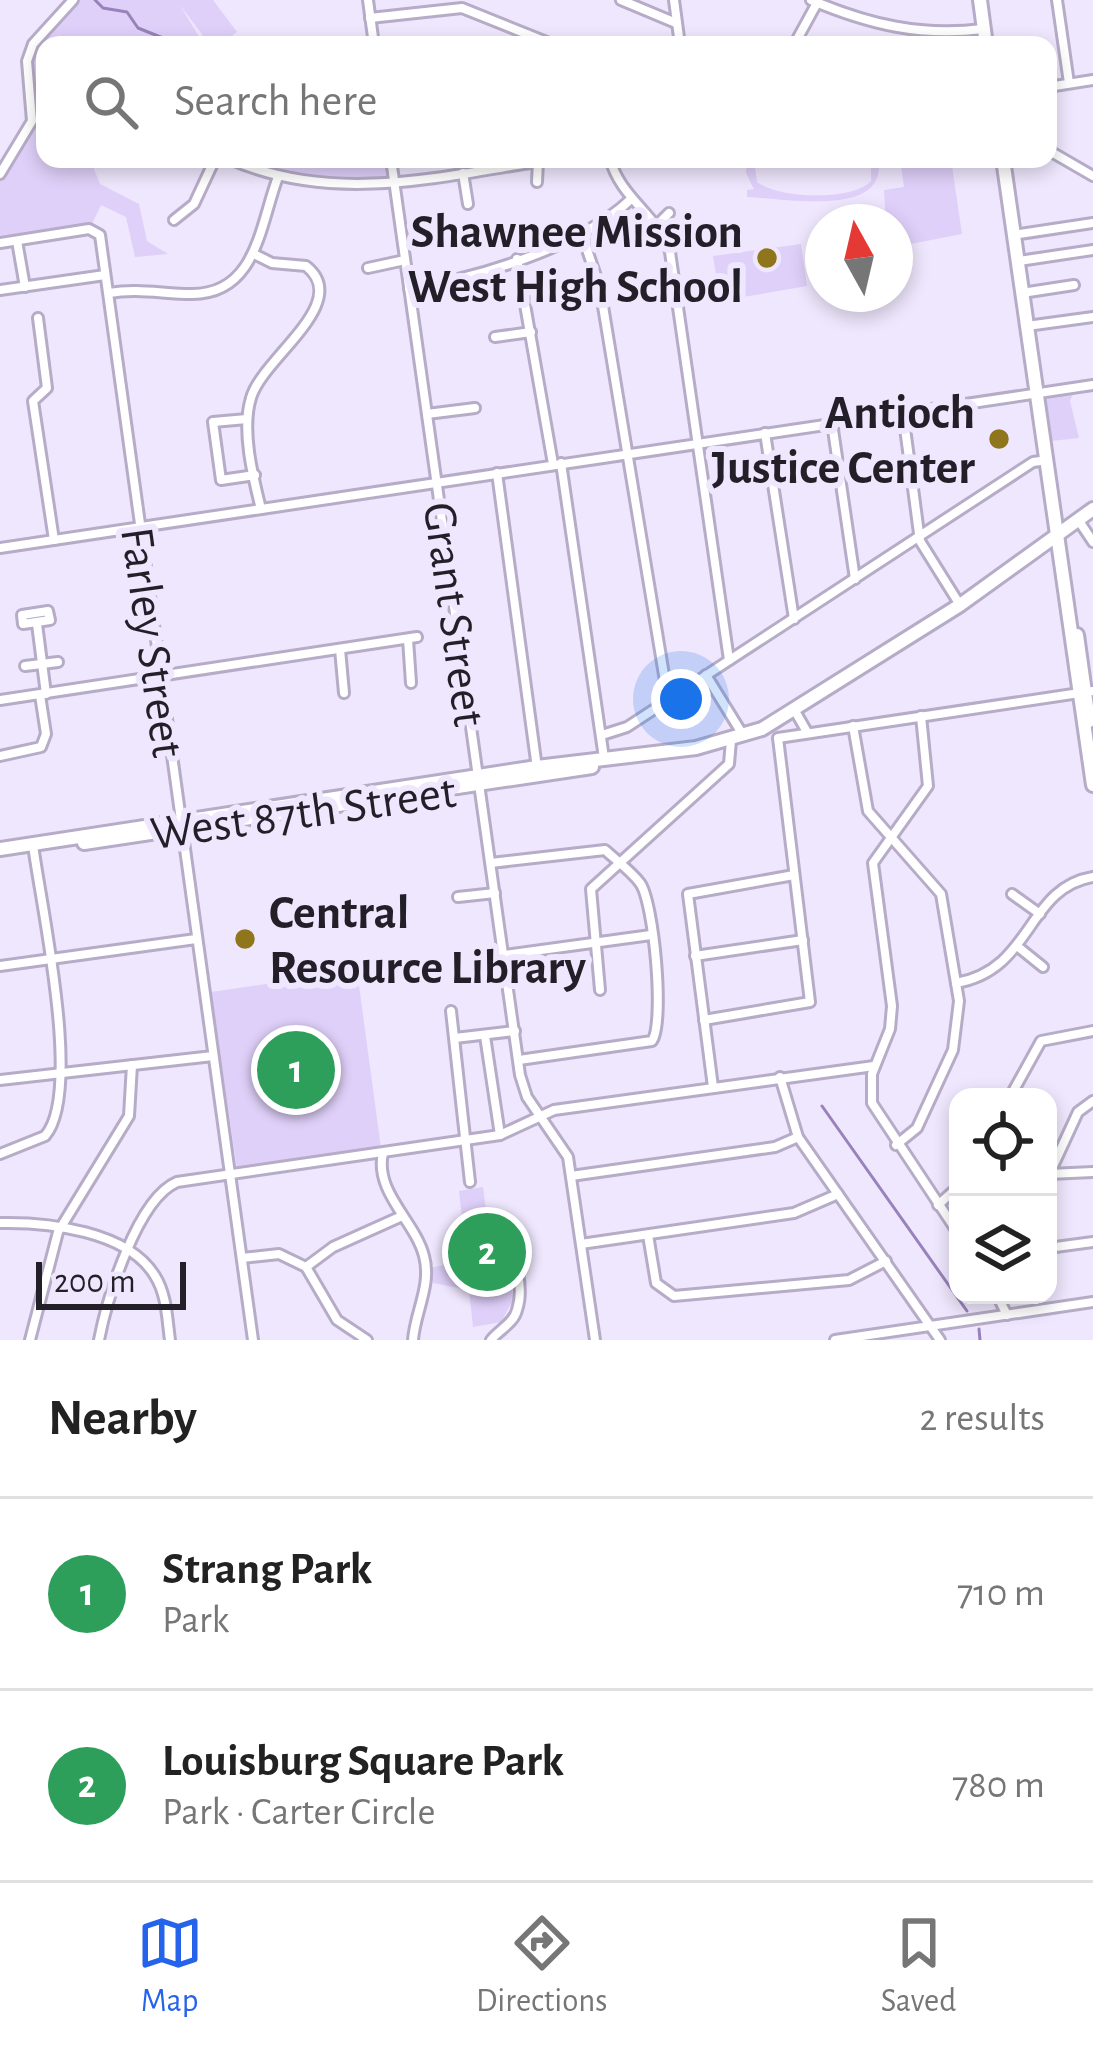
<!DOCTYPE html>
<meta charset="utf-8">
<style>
body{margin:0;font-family:"Alegreya Sans",sans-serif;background:#f2f2f2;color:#222}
.controls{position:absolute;right:36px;bottom:36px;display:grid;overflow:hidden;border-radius:24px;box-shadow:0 6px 18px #0003}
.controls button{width:108px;height:108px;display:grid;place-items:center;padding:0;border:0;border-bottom:3px solid #e0e0e0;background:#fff;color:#222;font:60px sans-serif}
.compass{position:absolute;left:805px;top:204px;width:108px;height:108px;border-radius:50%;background:#fff;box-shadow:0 6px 18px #0003;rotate:352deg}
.scale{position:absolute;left:36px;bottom:30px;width:150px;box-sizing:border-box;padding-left:12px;border:6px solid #231f29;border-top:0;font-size:33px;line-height:42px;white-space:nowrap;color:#231f29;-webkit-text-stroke:9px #efe7fd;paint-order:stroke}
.you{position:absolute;left:681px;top:699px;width:42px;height:42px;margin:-30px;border:9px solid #fff;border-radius:50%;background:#1a73e8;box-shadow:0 0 0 18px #1a73e833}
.badge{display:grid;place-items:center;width:78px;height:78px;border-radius:50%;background:#2563eb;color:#fff;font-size:39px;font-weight:700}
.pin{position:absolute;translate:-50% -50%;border:6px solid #fff;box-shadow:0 3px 12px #0006}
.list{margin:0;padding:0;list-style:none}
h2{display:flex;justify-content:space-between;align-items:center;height:156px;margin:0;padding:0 48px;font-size:51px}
h2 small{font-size:39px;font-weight:400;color:#767676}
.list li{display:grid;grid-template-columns:78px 1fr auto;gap:36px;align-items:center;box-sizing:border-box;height:192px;padding:0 48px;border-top:3px solid #e0e0e0}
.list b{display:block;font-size:45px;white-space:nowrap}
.list p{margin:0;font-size:39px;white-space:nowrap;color:#767676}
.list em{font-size:39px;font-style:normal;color:#767676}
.icon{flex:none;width:66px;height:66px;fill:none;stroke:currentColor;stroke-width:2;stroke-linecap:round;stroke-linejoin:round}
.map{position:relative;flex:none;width:1093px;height:1340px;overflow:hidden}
.search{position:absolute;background:#fff;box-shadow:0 6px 18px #0003;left:36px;right:36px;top:36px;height:132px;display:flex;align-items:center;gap:30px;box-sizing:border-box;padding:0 42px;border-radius:24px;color:#767676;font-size:45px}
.sheet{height:540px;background:#fff}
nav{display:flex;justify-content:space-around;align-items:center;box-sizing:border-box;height:168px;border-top:3px solid #e0e0e0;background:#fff;font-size:33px;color:#767676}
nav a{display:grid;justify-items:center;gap:6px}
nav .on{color:#2563eb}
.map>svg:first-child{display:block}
.green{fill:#dfd0f9}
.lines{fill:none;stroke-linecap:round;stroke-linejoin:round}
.stream{stroke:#9882bb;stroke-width:3}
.minor-casing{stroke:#b6acc7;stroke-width:14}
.major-casing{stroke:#b6acc7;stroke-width:18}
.minor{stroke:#fff;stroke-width:8}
.major{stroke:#fff;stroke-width:12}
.poi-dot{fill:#8f751b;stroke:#efe7fd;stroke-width:4.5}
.labels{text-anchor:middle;stroke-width:12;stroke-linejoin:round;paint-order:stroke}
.poi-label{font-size:48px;font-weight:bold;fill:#231f29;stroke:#efe7fd;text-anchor:end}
.street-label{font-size:48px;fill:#231f29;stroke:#efe7fd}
</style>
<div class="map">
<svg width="1093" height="1340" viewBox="0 0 1093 1340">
<rect width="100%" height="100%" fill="#efe7fd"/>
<!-- green -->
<g class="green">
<path d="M76 0H213L237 32 220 45H210L180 5 204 45H45V159H90L100 184 139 204 147 241 168 254 135 257 126 217 101 205 91 226 0 239V180L35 119 30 62 37 42Z"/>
<path d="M240 159H387L389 177 332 182Z"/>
<path d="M747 159H754L757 182C778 199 853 201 871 181V159H878C889 219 784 198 747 197V190L754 189 746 173Z"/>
<path d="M900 159H951L962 234 895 247V222H886L884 190 904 187Z"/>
<path d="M801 244 807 286 720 301 713 256Z"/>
<path d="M1074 392 1070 401 1079 438 1051 441 1046 399Z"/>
<path d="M357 971 381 1148 237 1169 211 992Z"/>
<path d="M483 1187 487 1218 482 1229 506 1244 513 1300 501 1322 473 1327 469 1290 433 1283 430 1268 467 1260 459 1191Z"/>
</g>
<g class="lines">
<!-- stream -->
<g class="stream">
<path d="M95 0 103 8 127 12 138 28 163 38 166 45"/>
<path d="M822 1106 967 1311"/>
<path d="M979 1329 980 1340"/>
</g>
<!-- minor casing -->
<g class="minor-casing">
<g id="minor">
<path d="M368 0 374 45"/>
<path d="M621 0 676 23"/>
<path d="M674 0 680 45"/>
<path d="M811 0C868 24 920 37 983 29"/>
<path d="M1057 0 1069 83"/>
<path d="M370 18 462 8 554 45"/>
<path d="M794 45 818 1"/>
<path d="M1048 87 1093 80"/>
<path d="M1048 150 1093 176"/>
<path d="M230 159C335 206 446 175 555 159"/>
<path d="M391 159 520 1075 527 1097 568 1157 595 1340"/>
<path d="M610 159C621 199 657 214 670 252L729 660"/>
<path d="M125 160 126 159"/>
<path d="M463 173 468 204"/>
<path d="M0 174 32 121 27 61 33 44 73 0"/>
<path d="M537 182 538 161"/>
<path d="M174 220 194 204 215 159"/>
<path d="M657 225 669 213"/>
<path d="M581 232 600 288 668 699"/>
<path d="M1013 235 1093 223"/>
<path d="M17 241 25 287"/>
<path d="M0 243 89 229 100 235 253 1340"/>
<path d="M254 254 272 263 306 266C353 303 262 358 251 398 241 430 253 477 261 509"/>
<path d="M517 259 553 464"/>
<path d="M1019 261 1093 250"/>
<path d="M368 268 405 260"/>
<path d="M409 288C476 279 580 247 630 200"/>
<path d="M0 290 105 275"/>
<path d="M109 293C138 288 163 294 192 294 257 294 260 224 278 177"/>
<path d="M1022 293 1074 285"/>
<path d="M38 318 47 388 33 401 54 540"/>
<path d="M1027 326 1093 317"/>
<path d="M495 337 531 332"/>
<path d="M903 413 920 541 960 605"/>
<path d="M427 414 475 408"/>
<path d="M247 419 213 422 221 480 255 475"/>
<path d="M832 423 855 579"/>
<path d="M765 433 794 619"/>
<path d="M561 463 604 758"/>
<path d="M497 473 537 768"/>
<path d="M1079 521 1093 542"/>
<path d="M0 548 1093 385"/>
<path d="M48 611 50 620 23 624 22 615Z"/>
<path d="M37 624 46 694"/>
<path d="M408 639 411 683"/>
<path d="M340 649 344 693"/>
<path d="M25 666 58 662"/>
<path d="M706 675 743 735"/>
<path d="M0 700 417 637"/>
<path d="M795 711 807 732"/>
<path d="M921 716 928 786 873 863 892 1006 890 1029 872 1074V1103L958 1233"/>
<path d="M853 726 868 811 941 894 959 1001 953 1050 917 1128 896 1145"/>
<path d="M602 735 627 727 1033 462 1048 460"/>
<path d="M0 756 41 747 46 734 40 695"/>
<path d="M491 863 605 850C616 860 631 871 640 883 654 902 665 1023 652 1041L519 1060"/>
<path d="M1012 894 1040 914"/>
<path d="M458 897 495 893"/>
<path d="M1017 946 1043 967"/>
<path d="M504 955 651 935"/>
<path d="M695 956 803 940"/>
<path d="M0 966 196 939"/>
<path d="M956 983C1033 970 1026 888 1093 877"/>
<path d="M600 990 591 889 729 764 731 740"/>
<path d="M451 1011 470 1182"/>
<path d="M704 1020 810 1002 778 738 1093 691"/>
<path d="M485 1036 500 1135"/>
<path d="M455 1038 515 1031"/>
<path d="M780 1077 798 1137 940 1340"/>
<path d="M0 1080 213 1056"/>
<path d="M713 1087 688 894 794 875"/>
<path d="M1010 1097 1041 1041 1093 1031"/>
<path d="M383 1153C374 1192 415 1221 424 1256 432 1285 415 1312 413 1340"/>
<path d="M0 1154 45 1136C83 1093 41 906 33 845"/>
<path d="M1049 1174 1093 1172"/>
<path d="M571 1176 775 1147 798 1137"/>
<path d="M1048 1177 1078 1112 1093 1101"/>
<path d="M938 1205 958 1187"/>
<path d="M0 1223C48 1222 128 1231 155 1276 167 1295 167 1319 170 1340"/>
<path d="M648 1235 656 1283 674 1296 849 1280 886 1261"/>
<path d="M581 1244 794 1213 838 1194"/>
<path d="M1048 1248 1093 1242"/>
<path d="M242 1258 279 1254 306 1267"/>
<path d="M306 1267 333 1247 402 1216"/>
<path d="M306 1267 337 1320 367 1340"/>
<path d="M997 1295 1007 1315"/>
<path d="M30 1340 58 1232 129 1116 132 1065"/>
<path d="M99 1340C107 1299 137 1199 177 1182L500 1135 554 1110 874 1066"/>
<path d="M491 1340C499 1330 514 1323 517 1310 525 1286 514 1240 493 1226"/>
<path d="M835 1340 1093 1302"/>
</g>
</g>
<!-- major casing -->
<g class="major-casing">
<g id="major">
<path d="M980 0 986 45"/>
<path d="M1003 159 1093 785"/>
<path d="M1077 635 1089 721"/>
<path d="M84 843 592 767"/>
<path d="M0 849 537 767 696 748 762 729 960 605 1093 509"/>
</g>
</g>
<!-- minor -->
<use href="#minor" class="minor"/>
<!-- major -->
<use href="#major" class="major"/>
</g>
<!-- markers -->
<g class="poi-dot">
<circle cx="767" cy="258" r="12"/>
<circle cx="999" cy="439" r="12"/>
<circle cx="245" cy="939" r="12"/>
</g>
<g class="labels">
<!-- poi labels -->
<g class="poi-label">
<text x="743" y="247">Shawnee Mission<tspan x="743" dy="55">West High School</tspan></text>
<text x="975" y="428">Antioch<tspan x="975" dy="55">Justice Center</tspan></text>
<text x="269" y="928" text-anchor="start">Central<tspan x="269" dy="55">Resource Library</tspan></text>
</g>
<!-- street labels -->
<g class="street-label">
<text transform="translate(456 614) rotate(82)" y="17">Grant Street</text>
<text transform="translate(154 642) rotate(82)" y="17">Farley Street</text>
<text transform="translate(303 811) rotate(-8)" y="17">West 87th Street</text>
</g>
</g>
</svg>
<div class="controls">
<button><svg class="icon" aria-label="locate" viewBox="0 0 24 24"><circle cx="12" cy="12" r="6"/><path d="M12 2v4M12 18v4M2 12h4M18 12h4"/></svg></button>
<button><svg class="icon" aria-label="layers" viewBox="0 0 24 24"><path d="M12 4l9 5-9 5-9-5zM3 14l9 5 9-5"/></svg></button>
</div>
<svg class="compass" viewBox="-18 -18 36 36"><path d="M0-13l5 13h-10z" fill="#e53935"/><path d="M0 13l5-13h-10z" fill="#767676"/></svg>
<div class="scale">200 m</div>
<div class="you"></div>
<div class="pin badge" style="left:296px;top:1070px;background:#2e9e5b">1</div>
<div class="pin badge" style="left:487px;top:1252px;background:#2e9e5b">2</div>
<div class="search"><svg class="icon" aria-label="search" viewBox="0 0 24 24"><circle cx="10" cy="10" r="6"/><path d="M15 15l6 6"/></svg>Search here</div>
</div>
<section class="sheet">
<h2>Nearby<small>2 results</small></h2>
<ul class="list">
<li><span class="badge" style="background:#2e9e5b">1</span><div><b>Strang Park</b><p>Park</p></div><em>710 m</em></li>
<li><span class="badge" style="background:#2e9e5b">2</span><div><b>Louisburg Square Park</b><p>Park · Carter Circle</p></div><em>780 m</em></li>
</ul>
</section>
<nav>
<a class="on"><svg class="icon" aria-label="map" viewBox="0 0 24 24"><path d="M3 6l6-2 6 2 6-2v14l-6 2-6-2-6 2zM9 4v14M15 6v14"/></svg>Map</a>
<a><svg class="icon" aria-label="directions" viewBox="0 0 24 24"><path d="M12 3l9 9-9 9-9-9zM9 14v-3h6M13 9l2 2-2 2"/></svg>Directions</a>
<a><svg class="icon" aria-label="saved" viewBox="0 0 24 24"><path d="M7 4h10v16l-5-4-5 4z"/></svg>Saved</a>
</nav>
